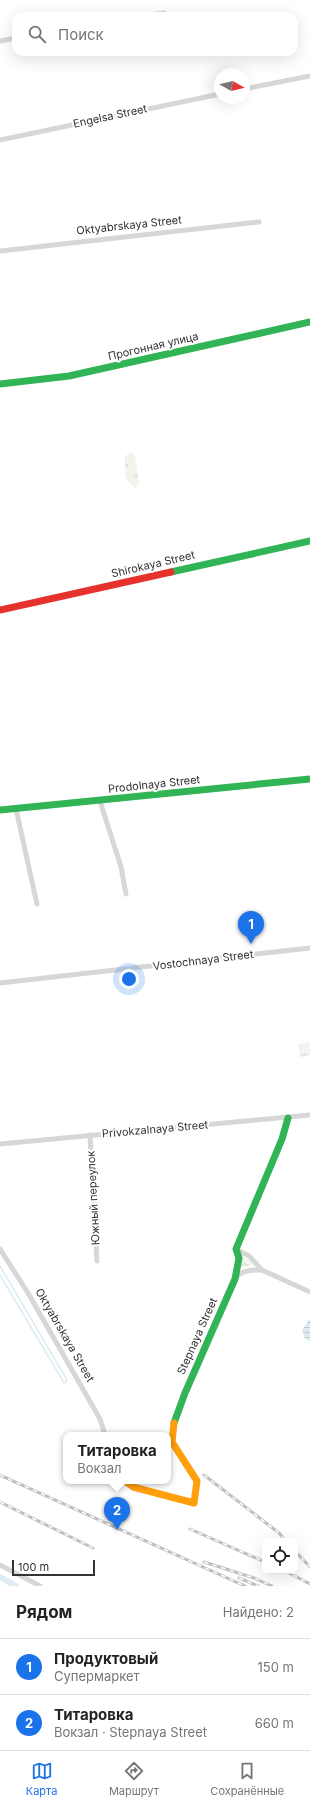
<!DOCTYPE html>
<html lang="ru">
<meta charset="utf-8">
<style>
body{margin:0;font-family:Inter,sans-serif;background:#f6f6f6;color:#222}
.controls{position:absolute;right:12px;bottom:12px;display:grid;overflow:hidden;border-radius:8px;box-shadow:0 4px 16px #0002}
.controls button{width:36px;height:36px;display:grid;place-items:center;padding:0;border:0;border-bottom:1px solid #e0e0e0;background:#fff;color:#222;font:20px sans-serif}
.compass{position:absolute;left:214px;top:68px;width:36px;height:36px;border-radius:50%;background:#fff;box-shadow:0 4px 16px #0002;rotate:98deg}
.scale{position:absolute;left:12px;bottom:10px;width:83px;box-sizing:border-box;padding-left:4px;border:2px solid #333;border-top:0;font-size:11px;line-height:14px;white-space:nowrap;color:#333;-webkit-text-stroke:3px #fff;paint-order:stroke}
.you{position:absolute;left:129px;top:979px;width:14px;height:14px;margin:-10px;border:3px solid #fff;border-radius:50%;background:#1a73e8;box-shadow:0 0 0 6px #1a73e833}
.badge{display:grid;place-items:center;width:26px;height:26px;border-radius:50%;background:#1a73e8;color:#fff;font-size:13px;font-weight:700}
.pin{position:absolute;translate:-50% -33px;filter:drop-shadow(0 1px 2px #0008)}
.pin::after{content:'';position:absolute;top:21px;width:14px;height:12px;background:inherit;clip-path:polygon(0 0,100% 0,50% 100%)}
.popup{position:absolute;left:63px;top:1432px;width:108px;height:52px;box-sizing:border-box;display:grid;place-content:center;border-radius:8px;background:#fff;filter:drop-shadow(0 1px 3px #0005);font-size:13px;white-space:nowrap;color:#767676}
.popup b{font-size:15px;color:#222}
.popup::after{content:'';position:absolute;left:50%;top:100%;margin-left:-8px;border:8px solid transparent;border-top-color:#fff}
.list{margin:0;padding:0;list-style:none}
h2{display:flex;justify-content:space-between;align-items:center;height:52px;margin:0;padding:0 16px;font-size:17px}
h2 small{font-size:13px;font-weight:400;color:#767676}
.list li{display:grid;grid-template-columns:26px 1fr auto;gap:12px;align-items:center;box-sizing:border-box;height:56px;padding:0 16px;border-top:1px solid #e0e0e0}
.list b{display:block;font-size:15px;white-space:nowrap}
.list p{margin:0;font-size:13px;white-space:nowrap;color:#767676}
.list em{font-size:13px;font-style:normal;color:#767676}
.icon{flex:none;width:22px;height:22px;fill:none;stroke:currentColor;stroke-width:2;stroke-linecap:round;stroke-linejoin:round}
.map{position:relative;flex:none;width:310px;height:1586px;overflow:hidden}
.search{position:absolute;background:#fff;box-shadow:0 4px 16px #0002;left:12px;right:12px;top:12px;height:44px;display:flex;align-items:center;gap:10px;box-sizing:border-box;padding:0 14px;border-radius:12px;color:#767676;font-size:15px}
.sheet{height:164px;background:#fff}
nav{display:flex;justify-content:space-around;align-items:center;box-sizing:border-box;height:56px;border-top:1px solid #e0e0e0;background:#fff;font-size:11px;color:#767676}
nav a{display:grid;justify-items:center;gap:2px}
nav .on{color:#1a73e8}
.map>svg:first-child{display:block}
.grass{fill:url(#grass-tufts)}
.water{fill:url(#water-rules)}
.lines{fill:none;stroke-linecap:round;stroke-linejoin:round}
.stream{stroke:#ddebf3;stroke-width:1.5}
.canal{stroke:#ddebf3;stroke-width:6}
.street{stroke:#d7d7d7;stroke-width:5}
.fast{stroke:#30b455;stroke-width:7}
.slow{stroke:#ff9f0a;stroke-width:7}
.jam{stroke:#e5322d;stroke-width:7}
.rail-casing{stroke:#bebebe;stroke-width:3}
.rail{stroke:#fff;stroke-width:1.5;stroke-dasharray:4.5;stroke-linecap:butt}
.labels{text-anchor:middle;stroke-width:4;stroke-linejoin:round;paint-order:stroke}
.street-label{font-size:11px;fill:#333;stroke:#fff}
</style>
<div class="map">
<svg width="310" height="1586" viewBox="0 0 310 1586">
<defs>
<pattern id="grass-tufts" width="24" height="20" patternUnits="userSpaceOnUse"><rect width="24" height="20" fill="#f1f5ed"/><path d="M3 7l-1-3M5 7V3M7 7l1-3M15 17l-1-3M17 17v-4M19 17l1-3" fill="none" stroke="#cfd2cc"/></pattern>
<pattern id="water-rules" width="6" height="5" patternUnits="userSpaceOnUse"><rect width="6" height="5" fill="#ddebf3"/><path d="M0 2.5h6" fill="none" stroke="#becad1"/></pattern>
</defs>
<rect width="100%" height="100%" fill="#fff"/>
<!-- grass -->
<g class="grass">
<path d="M132 452 135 457 139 484 135 489 125 477V456Z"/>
<path d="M310 1042V1055L300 1057 298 1044Z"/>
<path d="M242 1257 249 1260 254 1265 241 1267 240 1264Z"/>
</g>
<!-- water -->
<path class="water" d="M310 1318V1341L305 1339 302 1330Z"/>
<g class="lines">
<!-- stream -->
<path class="stream" d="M0 1266 67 1380 64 1383 0 1275"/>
<!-- canal -->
<path class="canal" d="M0 1577 16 1586"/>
<!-- street -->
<g class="street">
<path d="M145 16 164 13"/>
<path d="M0 41 16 38"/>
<path d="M244 89 310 76"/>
<path d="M0 140 220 94"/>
<path d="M0 251 259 222"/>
<path d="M100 801 121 867 126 894"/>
<path d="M16 809 37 904"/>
<path d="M0 983 310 948"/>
<path d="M90 1135 97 1261"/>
<path d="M0 1144 310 1115"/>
<path d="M0 1249 28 1293 100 1419 105 1435"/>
<path d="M236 1249 249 1256 262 1270 310 1292"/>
<path d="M235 1278C243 1270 251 1270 262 1270"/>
<path d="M0 1565 40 1586"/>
</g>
<!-- fast -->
<g class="fast">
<path d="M0 384 69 376 310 322"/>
<path d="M171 572 310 541"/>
<path d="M0 810 310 779"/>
<path d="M174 1423 185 1393 235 1279 239 1258 236 1249 282 1139 288 1118"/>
</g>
<!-- slow -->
<path class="slow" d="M125 1481 133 1487 194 1503 197 1481 172 1442 174 1423"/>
<!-- jam -->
<path class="jam" d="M0 610 171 572"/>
<!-- rail casing -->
<g class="rail-casing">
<g id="rail">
<path d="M0 1475 245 1586"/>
<path d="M204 1475 279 1533 286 1541"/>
<path d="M0 1502 93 1548"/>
<path d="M190 1529 265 1562"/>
<path d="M295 1551 310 1567"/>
<path d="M204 1562 254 1578 272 1586"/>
<path d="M285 1571 310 1584"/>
<path d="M239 1578 258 1586"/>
</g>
</g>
<!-- rail -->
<use href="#rail" class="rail"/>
</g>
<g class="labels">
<!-- street labels -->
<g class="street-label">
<text transform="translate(110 116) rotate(-12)" y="4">Engelsa Street</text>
<text transform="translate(129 225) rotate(-6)" y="4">Oktyabrskaya Street</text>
<text transform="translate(153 346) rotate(-13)" y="4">Прогонная улица</text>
<text transform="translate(153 564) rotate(-13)" y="4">Shirokaya Street</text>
<text transform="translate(154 784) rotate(-6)" y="4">Prodolnaya Street</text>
<text transform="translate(203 960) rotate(-7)" y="4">Vostochnaya Street</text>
<text transform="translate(155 1129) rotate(-5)" y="4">Privokzalnaya Street</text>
<text transform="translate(93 1198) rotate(-93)" y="4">Южный переулок</text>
<text transform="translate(65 1335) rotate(60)" y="4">Oktyabrskaya Street</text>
<text transform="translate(197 1336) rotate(-66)" y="4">Stepnaya Street</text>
</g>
</g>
</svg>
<div class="controls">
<button><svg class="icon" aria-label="locate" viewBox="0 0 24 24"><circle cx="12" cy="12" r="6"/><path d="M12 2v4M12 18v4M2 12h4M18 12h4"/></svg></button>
</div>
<svg class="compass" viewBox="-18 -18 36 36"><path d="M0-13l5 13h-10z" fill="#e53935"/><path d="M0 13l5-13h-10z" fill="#767676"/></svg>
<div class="scale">100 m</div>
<div class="you"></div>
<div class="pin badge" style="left:251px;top:944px">1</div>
<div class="pin badge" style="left:117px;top:1530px">2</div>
<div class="popup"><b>Титаровка</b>Вокзал</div>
<div class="search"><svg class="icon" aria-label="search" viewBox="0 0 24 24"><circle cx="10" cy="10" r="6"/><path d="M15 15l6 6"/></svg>Поиск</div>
</div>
<section class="sheet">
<h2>Рядом<small>Найдено: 2</small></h2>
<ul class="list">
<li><span class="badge">1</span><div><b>Продуктовый</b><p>Супермаркет</p></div><em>150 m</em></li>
<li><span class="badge">2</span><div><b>Титаровка</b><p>Вокзал · Stepnaya Street</p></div><em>660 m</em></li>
</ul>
</section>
<nav>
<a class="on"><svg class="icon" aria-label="map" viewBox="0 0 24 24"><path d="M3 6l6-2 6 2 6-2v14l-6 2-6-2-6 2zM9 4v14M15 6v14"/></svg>Карта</a>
<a><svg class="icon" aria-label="directions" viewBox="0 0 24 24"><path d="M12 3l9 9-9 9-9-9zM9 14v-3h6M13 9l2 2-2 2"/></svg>Маршрут</a>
<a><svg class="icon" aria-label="saved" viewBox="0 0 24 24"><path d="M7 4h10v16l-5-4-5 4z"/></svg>Сохранённые</a>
</nav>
